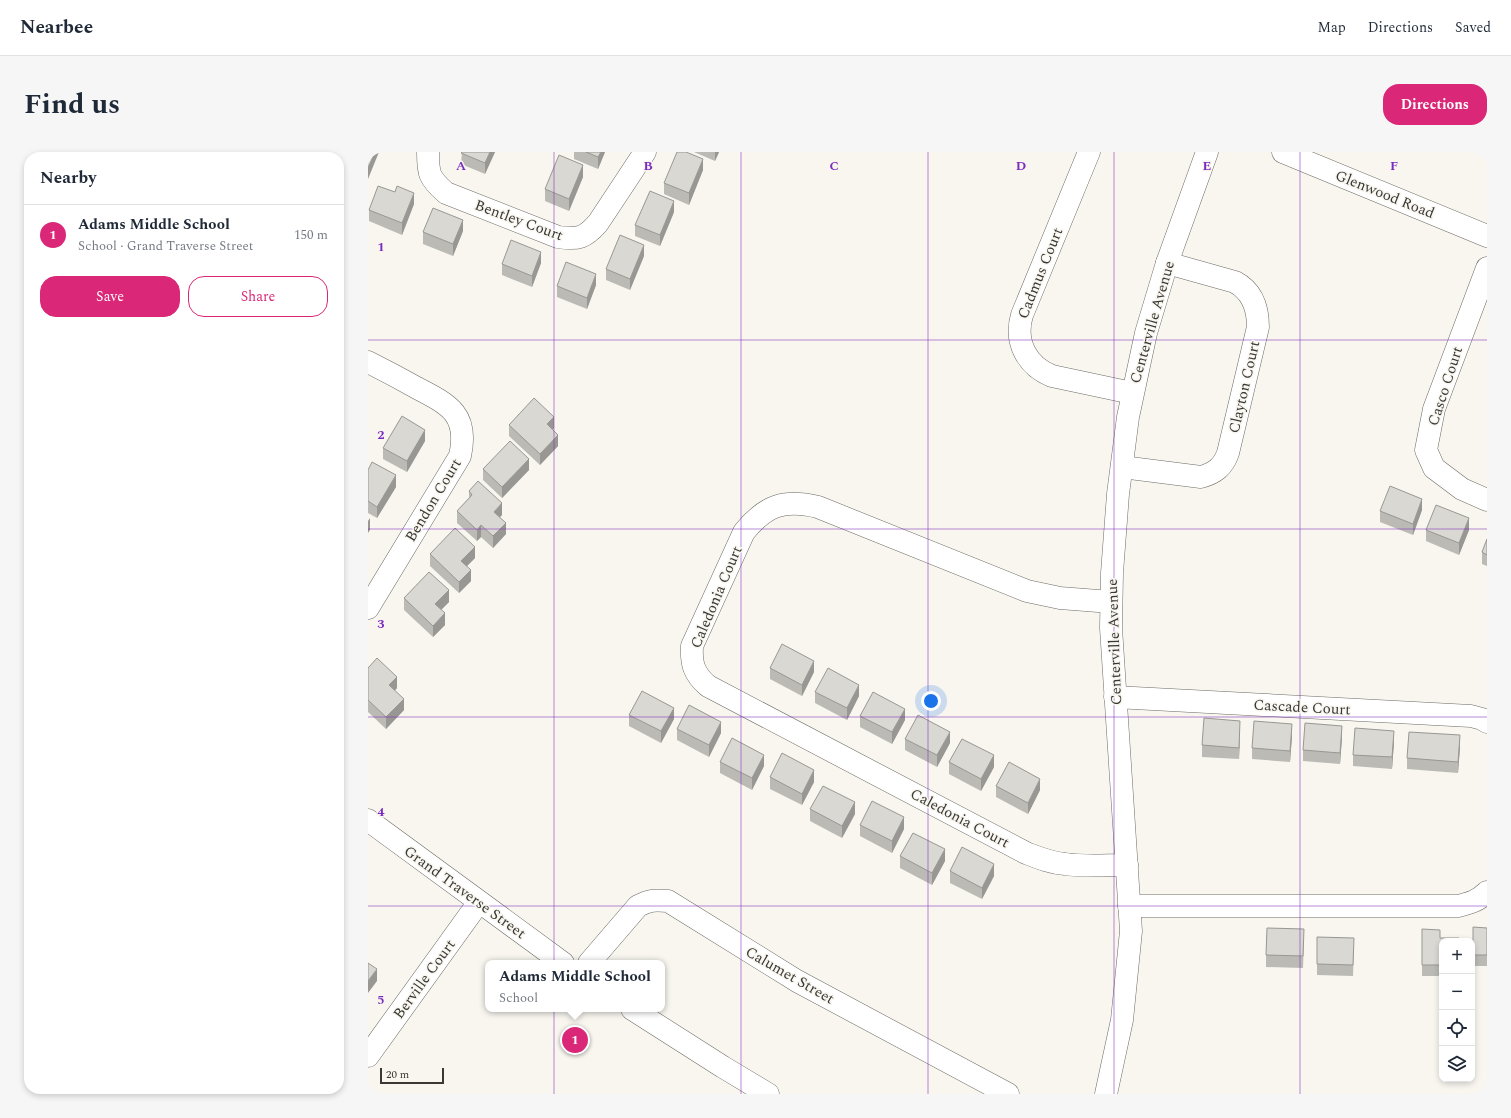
<!DOCTYPE html>
<meta charset="utf-8">
<style>
body{margin:0;font-family:Spectral,serif;background:#f6f6f7;color:#1f2937}
.controls{position:absolute;right:12px;bottom:12px;display:grid;overflow:hidden;border-radius:8px;box-shadow:0 2px 6px #0003}
.controls button{width:36px;height:36px;display:grid;place-items:center;padding:0;border:0;border-bottom:1px solid #e0e1e3;background:#fff;color:#1f2937;font:20px sans-serif}
.scale{position:absolute;left:12px;bottom:10px;width:64px;box-sizing:border-box;padding-left:4px;border:2px solid #393835;border-top:0;font-size:11px;line-height:14px;white-space:nowrap;color:#393835;-webkit-text-stroke:3px #f8f6ef;paint-order:stroke}
.you{position:absolute;left:563px;top:549px;width:14px;height:14px;margin:-10px;border:3px solid #fff;border-radius:50%;background:#1a73e8;box-shadow:0 0 0 6px #1a73e833}
.badge{display:grid;place-items:center;width:26px;height:26px;border-radius:50%;background:#db2777;color:#fff;font-size:13px;font-weight:700}
.pin{position:absolute;translate:-50% -50%;border:2px solid #fff;box-shadow:0 1px 4px #0006}
.popup{position:absolute;left:117px;top:808px;width:180px;height:52px;box-sizing:border-box;display:grid;place-content:center;border-radius:8px;background:#fff;filter:drop-shadow(0 1px 3px #0005);font-size:13px;white-space:nowrap;color:#747a83}
.popup b{font-size:15px;color:#1f2937}
.popup::after{content:'';position:absolute;left:50%;top:100%;margin-left:-8px;border:8px solid transparent;border-top-color:#fff}
.list{margin:0;padding:0;list-style:none}
h2{display:flex;justify-content:space-between;align-items:center;height:52px;margin:0;padding:0 16px;font-size:17px}
h2 small{font-size:13px;font-weight:400;color:#747a83}
.list li{display:grid;grid-template-columns:26px 1fr auto;gap:12px;align-items:center;box-sizing:border-box;height:60px;padding:0 16px;border-top:1px solid #e0e1e3}
.list b{display:block;font-size:15px;white-space:nowrap}
.list p{margin:0;font-size:13px;white-space:nowrap;color:#747a83}
.list em{font-size:13px;font-style:normal;color:#747a83}
.actions{display:flex;gap:8px;padding:12px 16px}
.actions a{flex:1;padding:9px 0;border:1px solid #db2777;border-radius:16px;text-align:center;font-size:14px;color:#db2777}
.actions .main{background:#db2777;color:#fff}
.icon{flex:none;width:22px;height:22px;fill:none;stroke:currentColor;stroke-width:2;stroke-linecap:round;stroke-linejoin:round}
.map{position:relative;flex:none;width:1119px;height:942px;overflow:hidden;border-radius:16px}
header{display:flex;align-items:center;gap:24px;box-sizing:border-box;height:56px;padding:0 20px;background:#fff;border-bottom:1px solid #e0e1e3}
header strong{font-size:19px}
nav{display:flex;gap:22px;margin-inline-start:auto;font-size:14px}
.intro{display:flex;align-items:center;justify-content:space-between;box-sizing:border-box;height:96px;padding:0 24px}
h1{margin:0;font-size:28px}
.button{padding:10px 18px;border-radius:16px;background:#db2777;color:#fff;font-size:14px;font-weight:700}
main{display:flex;gap:24px;padding:0 24px}
aside{flex:1;background:#fff;border-radius:16px;box-shadow:0 2px 6px #0003}
.map>svg:first-child{display:block}
.lines{fill:none;stroke-linecap:round;stroke-linejoin:round}
.minor-casing{stroke:#6d6b65;stroke-width:23}
.minor{stroke:#fff;stroke-width:22}
.wall{fill:#bbbab5}
.shaded-wall{fill:#999793}
.building{fill:#dad8d2;stroke:#999793}
.grid{fill:none;stroke:#7b2cbf;stroke-width:1;stroke-opacity:0.55}
.labels{text-anchor:middle;stroke-width:3;stroke-linejoin:round;paint-order:stroke}
.street-label{font-size:15px;fill:#393835;stroke:#f8f6ef}
.grid-label{font-size:13px;text-anchor:middle;font-weight:bold;fill:#7b2cbf;stroke:#f8f6ef;stroke-width:3;stroke-linejoin:round;paint-order:stroke}
</style>
<header>
<strong>Nearbee</strong>
<nav><a>Map</a><a>Directions</a><a>Saved</a></nav>
</header>
<div class="intro"><h1>Find us</h1><a class="button">Directions</a></div>
<main>
<aside>
<h2>Nearby<small></small></h2>
<ul class="list">
<li><span class="badge">1</span><div><b>Adams Middle School</b><p>School · Grand Traverse Street</p></div><em>150 m</em></li>
</ul>
<div class="actions"><a class="main">Save</a><a>Share</a></div>
</aside>
<div class="map">
<svg width="1119" height="942" viewBox="0 0 1119 942">
<rect width="100%" height="100%" fill="#f8f6ef"/>
<g class="lines">
<!-- minor casing -->
<g class="minor-casing">
<g id="minor">
<path d="M60 0C60 22 61 26 78 41L190 85C210 88 217 86 230 71L277 0"/>
<path d="M721 0 654 163C646 190 659 214 684 224L764 241"/>
<path d="M915 0 1119 84"/>
<path d="M1119 116 1066 257 1058 298 1066 316 1094 337 1119 348"/>
<path d="M0 210C16 218 33 227 49 236 82 253 101 263 92 304L0 456"/>
<path d="M754 315 833 325C847 321 855 315 860 301L890 175C890 156 884 139 867 130L799 111"/>
<path d="M743 450 692 446 659 439 450 355C416 347 398 353 376 380L324 494C323 512 326 522 340 534L658 701C671 706 683 711 697 712 717 715 738 713 759 713"/>
<path d="M747 545 1103 564 1114 567 1119 570"/>
<path d="M0 668 195 811"/>
<path d="M761 754H1090C1102 751 1110 749 1119 740"/>
<path d="M221 811 270 754C282 748 286 748 300 749L429 829 640 942"/>
<path d="M264 857 355 915 400 942"/>
<path d="M0 904 111 750"/>
<path d="M738 942 754 868 763 779 743 476 744 421 750 342 760 265 778 181 799 111 839 0"/>
</g>
</g>
<!-- minor -->
<use href="#minor" class="minor"/>
</g>
<!-- wall -->
<g class="wall">
<path d="M94 0H127L117 22 93 12Z"/>
<path d="M206 0H237L230 17 206 7Z"/>
<path d="M326 0H351L347 9Z"/>
<path d="M335 18 321 53 296 42V31Z"/>
<path d="M215 25 201 59 177 49V37Z"/>
<path d="M46 52 34 83 1 69V58Z"/>
<path d="M306 60 292 94 267 84V73Z"/>
<path d="M95 79 85 104 55 92V80Z"/>
<path d="M276 104 262 138 238 128V117Z"/>
<path d="M173 111 164 135 134 123V112Z"/>
<path d="M228 133 219 157 189 145V134Z"/>
<path d="M141 273 186 276 185 278 190 294 172 313 141 284Z"/>
<path d="M57 289 39 320 15 307V296Z"/>
<path d="M115 317 161 318 134 346 115 328Z"/>
<path d="M0 318 28 335 9 366 0 361Z"/>
<path d="M101 339 134 363 132 365 138 382 125 396 113 385 109 389 89 371V359L101 346Z"/>
<path d="M1054 358 1045 383 1012 370V359Z"/>
<path d="M1058 378H1101L1091 403 1058 389Z"/>
<path d="M1119 387V414L1114 412V400Z"/>
<path d="M62 402 107 406 99 414 103 429 91 441 62 414Z"/>
<path d="M36 446 81 450 73 458 77 473 65 485 36 458Z"/>
<path d="M0 516 29 536 27 538 36 558 18 577 0 560Z"/>
<path d="M402 516 446 520 434 544 402 527Z"/>
<path d="M447 540 491 544 479 568 447 551Z"/>
<path d="M261 563 306 567 293 591 261 574Z"/>
<path d="M492 564 537 568 524 592 492 575Z"/>
<path d="M309 577 353 581 341 605 309 588Z"/>
<path d="M872 580 871 607 834 605V593Z"/>
<path d="M924 584 922 610 884 607V596Z"/>
<path d="M974 585 972 612 935 609V598Z"/>
<path d="M537 587 582 591 569 615 537 598Z"/>
<path d="M1026 590 1024 617 985 614V603Z"/>
<path d="M1092 595 1090 621 1039 617V606Z"/>
<path d="M352 610 396 614 384 638 352 621Z"/>
<path d="M581 610 626 615 613 639 581 622Z"/>
<path d="M402 625 446 630 434 653 402 637Z"/>
<path d="M628 634 672 638 660 662 628 645Z"/>
<path d="M442 657 487 662 474 686 442 669Z"/>
<path d="M492 673 536 677 524 701 492 684Z"/>
<path d="M532 704 577 709 564 733 532 716Z"/>
<path d="M582 719 626 724 614 747 582 731Z"/>
<path d="M1105 775 1119 776V814H1105Z"/>
<path d="M1054 777 1072 786 1074 789V824H1054Z"/>
<path d="M949 785 986 797 985 824 949 823Z"/>
<path d="M936 789 935 816 898 815V803Z"/>
</g>
<!-- shaded-wall -->
<g class="shaded-wall">
<path d="M7 0H11L0 27V16Z"/>
<path d="M122 0H127L117 22V11Z"/>
<path d="M233 0H237L230 17V5Z"/>
<path d="M347 0H351L347 9Z"/>
<path d="M335 7V18L321 53V41Z"/>
<path d="M215 13V25L201 59V47Z"/>
<path d="M46 41V52L34 83V71Z"/>
<path d="M306 49V60L292 94V83Z"/>
<path d="M95 68V79L85 104V92Z"/>
<path d="M276 93V104L262 138V127Z"/>
<path d="M173 100V111L164 135V124Z"/>
<path d="M228 122V133L219 157V146Z"/>
<path d="M186 265V276L179 284V272Z"/>
<path d="M57 278V289L39 320V309Z"/>
<path d="M190 283V294L172 313V302Z"/>
<path d="M161 307V318L134 346V335Z"/>
<path d="M28 323V335L9 366V355Z"/>
<path d="M1054 347V358L1045 383V372Z"/>
<path d="M134 351V363L126 371V360Z"/>
<path d="M2 366V378L0 381V369Z"/>
<path d="M1101 366V378L1091 403V391Z"/>
<path d="M138 371V382L125 396V384Z"/>
<path d="M113 373V385L109 389V378Z"/>
<path d="M107 395V406L93 420V409Z"/>
<path d="M103 418V429L91 441V430Z"/>
<path d="M81 438V450L67 464V452Z"/>
<path d="M77 461V473L65 485V474Z"/>
<path d="M446 509V520L434 544V533Z"/>
<path d="M29 525V536L21 545V533Z"/>
<path d="M491 533V544L479 568V556Z"/>
<path d="M36 547V558L18 577V565Z"/>
<path d="M306 556V567L293 591V579Z"/>
<path d="M537 557V568L524 592V580Z"/>
<path d="M872 569V580L871 607V596Z"/>
<path d="M353 570V581L341 605V593Z"/>
<path d="M924 572V584L922 610V599Z"/>
<path d="M974 574V585L972 612V601Z"/>
<path d="M1026 579V590L1024 617V605Z"/>
<path d="M582 580V591L569 615V603Z"/>
<path d="M1092 583V595L1090 621V610Z"/>
<path d="M396 603V614L384 638V626Z"/>
<path d="M626 603V615L613 639V627Z"/>
<path d="M446 618V630L434 653V642Z"/>
<path d="M672 627V638L660 662V651Z"/>
<path d="M487 650V662L474 686V674Z"/>
<path d="M536 665V677L524 701V689Z"/>
<path d="M577 697V709L564 733V721Z"/>
<path d="M626 712V724L614 747V736Z"/>
<path d="M9 817V829L0 841V829Z"/>
</g>
<!-- building -->
<g class="building">
<path d="M0 0H7L0 16Z"/>
<path d="M94 0H122L117 11 93 1Z"/>
<path d="M218 0H233L230 5Z"/>
<path d="M309 0H318L335 7 321 41 296 31Z"/>
<path d="M191 3 215 13 201 47 177 37Z"/>
<path d="M10 34 27 40 29 34 46 41 34 71 1 58Z"/>
<path d="M282 39 306 49 292 83 267 73Z"/>
<path d="M65 56 95 68 85 92 55 80Z"/>
<path d="M252 83 276 93 262 127 238 117Z"/>
<path d="M143 88 173 100 164 124 134 112Z"/>
<path d="M198 110 228 122 219 146 189 134Z"/>
<path d="M166 246 186 265 179 272 190 283 172 302 141 273Z"/>
<path d="M34 264 57 278 39 309 15 296Z"/>
<path d="M142 289 161 307 134 335 115 317Z"/>
<path d="M4 310 28 323 9 355 0 349V318Z"/>
<path d="M110 329 134 351 126 360 138 371 125 384 113 373 109 378 89 359 104 343 101 339Z"/>
<path d="M1022 334 1054 347 1045 372 1012 359Z"/>
<path d="M1068 353 1101 366 1091 391 1058 378Z"/>
<path d="M87 376 107 395 93 409 103 418 91 430 62 402Z"/>
<path d="M1119 387V403L1114 400Z"/>
<path d="M61 420 81 438 67 452 77 461 65 474 36 446Z"/>
<path d="M414 492 446 509 434 533 402 516Z"/>
<path d="M9 506 29 525 21 533 36 547 18 565 0 548V516Z"/>
<path d="M460 516 491 533 479 556 447 540Z"/>
<path d="M274 539 306 556 293 579 261 563Z"/>
<path d="M505 540 537 557 524 580 492 564Z"/>
<path d="M321 553 353 570 341 593 309 577Z"/>
<path d="M550 563 582 580 569 603 537 587Z"/>
<path d="M836 566 872 569 871 596 834 593Z"/>
<path d="M886 569 924 572 922 599 884 596Z"/>
<path d="M937 571 974 574 972 601 935 598Z"/>
<path d="M987 576 1026 579 1024 605 985 603Z"/>
<path d="M1041 580 1092 583 1090 610 1039 606Z"/>
<path d="M364 586 396 603 384 626 352 610Z"/>
<path d="M594 587 626 603 613 627 581 610Z"/>
<path d="M414 601 446 618 434 642 402 625Z"/>
<path d="M641 610 672 627 660 651 628 634Z"/>
<path d="M455 634 487 650 474 674 442 657Z"/>
<path d="M504 649 536 665 524 689 492 673Z"/>
<path d="M545 681 577 697 564 721 532 704Z"/>
<path d="M594 695 626 712 614 736 582 719Z"/>
<path d="M1105 775 1119 776V803H1105Z"/>
<path d="M899 776 936 777 935 804 898 803Z"/>
<path d="M1054 777 1072 778V786H1091V789H1074V813H1054Z"/>
<path d="M949 785 986 786 985 813 949 812Z"/>
<path d="M0 811 9 817 0 829Z"/>
</g>
<!-- grid -->
<path class="grid" d="M186 0V942M373 0V942M560 0V942M746 0V942M932 0V942M0 188H1119M0 377H1119M0 565H1119M0 754H1119"/>
<g class="labels">
<!-- street labels -->
<g class="street-label">
<text transform="translate(1017 42) rotate(22)" y="5">Glenwood Road</text>
<text transform="translate(151 68) rotate(20)" y="5">Bentley Court</text>
<text transform="translate(672 121) rotate(-68)" y="5">Cadmus Court</text>
<text transform="translate(784 170) rotate(-74)" y="5">Centerville Avenue</text>
<text transform="translate(1077 234) rotate(-72)" y="5">Casco Court</text>
<text transform="translate(876 235) rotate(-77)" y="5">Clayton Court</text>
<text transform="translate(65 348) rotate(-59)" y="5">Bendon Court</text>
<text transform="translate(348 445) rotate(-67)" y="5">Caledonia Court</text>
<text transform="translate(746 490) rotate(-92)" y="5">Centerville Avenue</text>
<text transform="translate(934 555) rotate(3)" y="5">Cascade Court</text>
<text transform="translate(592 666) rotate(28)" y="5">Caledonia Court</text>
<text transform="translate(97 740) rotate(36)" y="5">Grand Traverse Street</text>
<text transform="translate(422 823) rotate(30)" y="5">Calumet Street</text>
<text transform="translate(56 827) rotate(-54)" y="5">Berville Court</text>
</g>
</g>
<g class="grid-label">
<text x="93" y="18">A</text>
<text x="280" y="18">B</text>
<text x="466" y="18">C</text>
<text x="653" y="18">D</text>
<text x="839" y="18">E</text>
<text x="1026" y="18">F</text>
<text x="13" y="99">1</text>
<text x="13" y="287">2</text>
<text x="13" y="476">3</text>
<text x="13" y="664">4</text>
<text x="13" y="852">5</text>
</g>
</svg>
<div class="controls">
<button>+</button>
<button>−</button>
<button><svg class="icon" aria-label="locate" viewBox="0 0 24 24"><circle cx="12" cy="12" r="6"/><path d="M12 2v4M12 18v4M2 12h4M18 12h4"/></svg></button>
<button><svg class="icon" aria-label="layers" viewBox="0 0 24 24"><path d="M12 4l9 5-9 5-9-5zM3 14l9 5 9-5"/></svg></button>
</div>
<div class="scale">20 m</div>
<div class="you"></div>
<div class="pin badge" style="left:207px;top:888px">1</div>
<div class="popup"><b>Adams Middle School</b>School</div>
</div>
</main>
